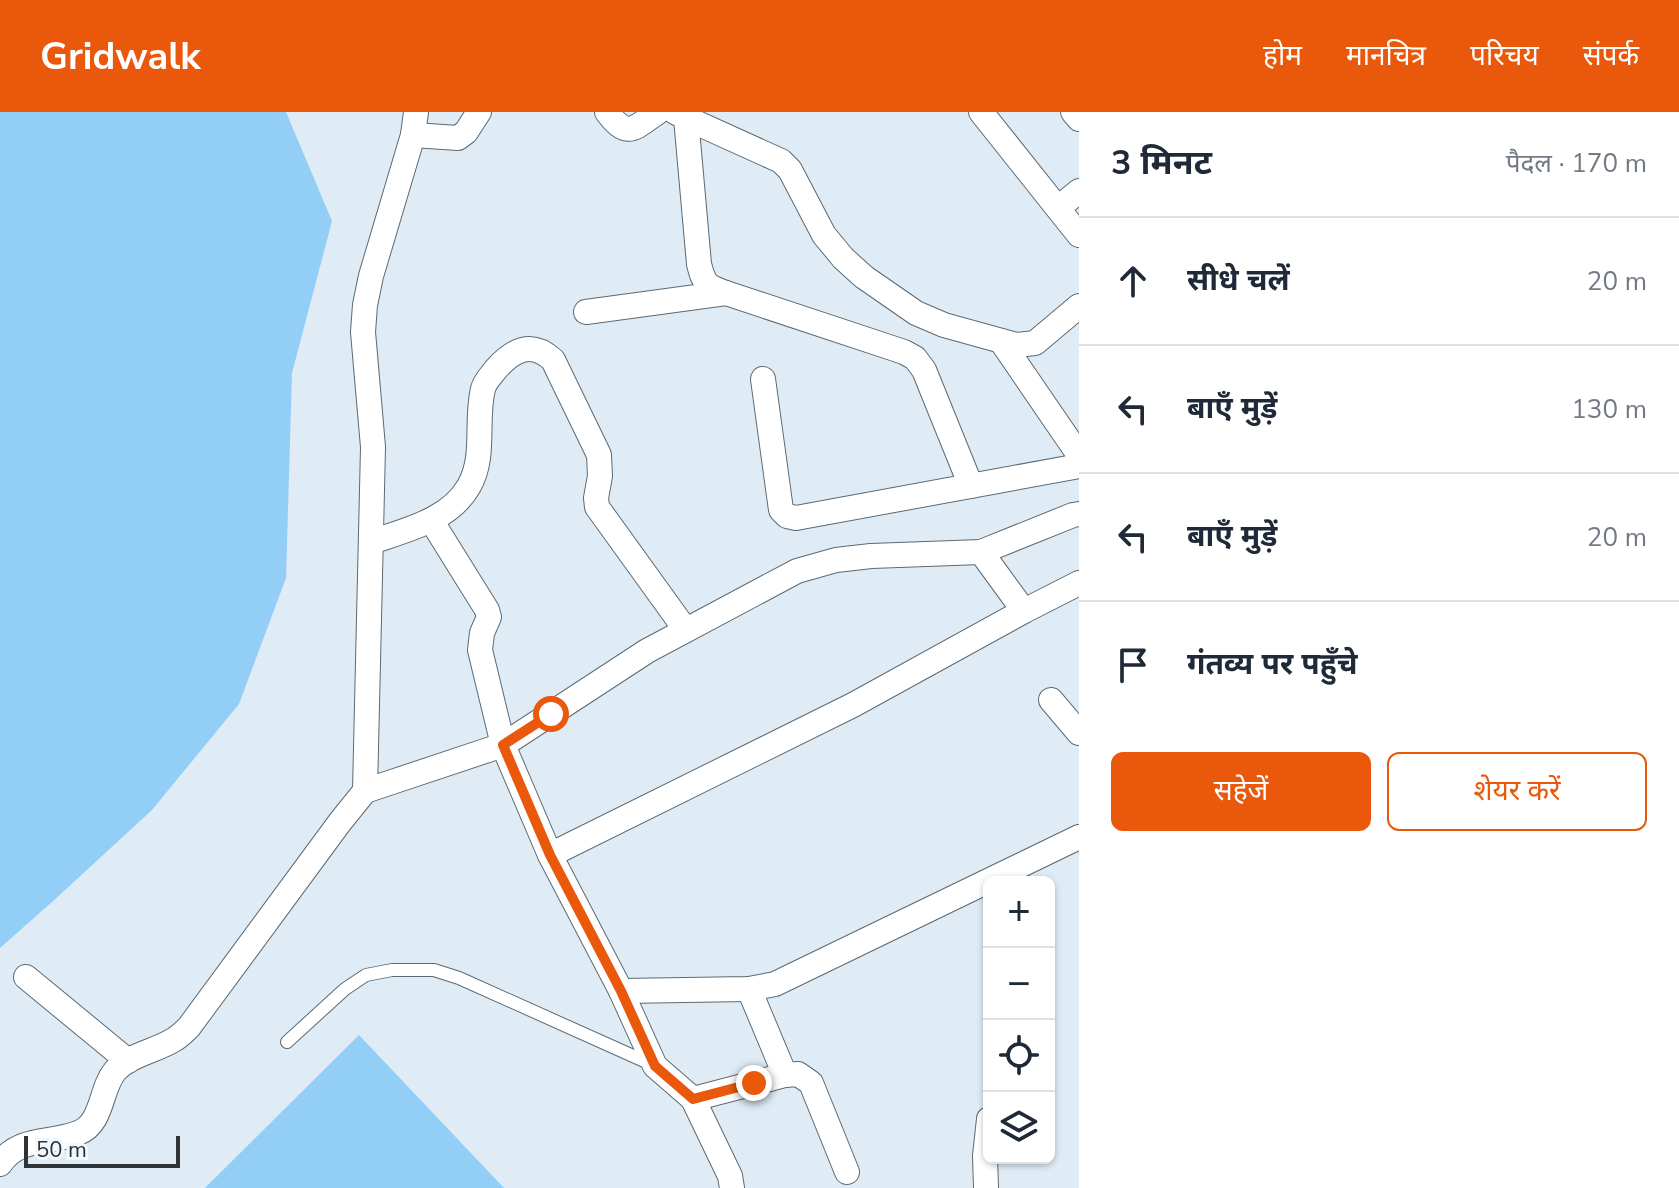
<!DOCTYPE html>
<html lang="hi">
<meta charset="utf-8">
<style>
body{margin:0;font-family:"Nunito Sans","Noto Sans Devanagari",sans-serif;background:#f6f6f7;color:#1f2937}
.controls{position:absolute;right:24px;bottom:24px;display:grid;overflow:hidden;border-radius:12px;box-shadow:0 2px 6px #0004}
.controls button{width:72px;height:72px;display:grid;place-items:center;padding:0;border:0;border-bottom:2px solid #e0e1e3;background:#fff;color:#1f2937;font:40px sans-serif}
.scale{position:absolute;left:24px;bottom:20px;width:156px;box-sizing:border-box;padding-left:8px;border:4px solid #2e3337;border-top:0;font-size:22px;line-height:28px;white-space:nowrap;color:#2e3337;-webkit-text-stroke:6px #f1f9fe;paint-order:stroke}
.stop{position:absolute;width:24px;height:24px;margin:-18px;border:6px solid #ea580c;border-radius:50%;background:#fff}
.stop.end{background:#ea580c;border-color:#fff;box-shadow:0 2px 8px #0008}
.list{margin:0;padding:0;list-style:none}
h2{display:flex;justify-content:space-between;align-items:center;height:104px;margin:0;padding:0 32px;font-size:34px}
h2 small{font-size:26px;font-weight:400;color:#747a83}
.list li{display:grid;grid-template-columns:52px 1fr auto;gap:24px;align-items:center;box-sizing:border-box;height:128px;padding:0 32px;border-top:2px solid #e0e1e3}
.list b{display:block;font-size:30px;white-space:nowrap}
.list em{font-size:26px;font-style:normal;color:#747a83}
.actions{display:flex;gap:16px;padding:24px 32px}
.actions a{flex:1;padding:18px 0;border:2px solid #ea580c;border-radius:12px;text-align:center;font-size:28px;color:#ea580c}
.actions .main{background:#ea580c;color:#fff}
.icon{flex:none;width:44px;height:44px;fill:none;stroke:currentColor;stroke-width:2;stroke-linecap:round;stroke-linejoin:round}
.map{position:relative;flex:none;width:1079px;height:1076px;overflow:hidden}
header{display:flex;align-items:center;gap:48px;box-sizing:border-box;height:112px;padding:0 40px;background:#ea580c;color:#fff}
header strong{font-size:38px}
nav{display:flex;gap:44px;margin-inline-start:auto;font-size:28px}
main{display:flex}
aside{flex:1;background:#fff}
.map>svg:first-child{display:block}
.green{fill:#93cef6}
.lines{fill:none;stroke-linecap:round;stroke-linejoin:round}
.service-casing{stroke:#5d6971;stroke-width:14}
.minor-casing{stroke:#5d6971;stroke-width:26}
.service{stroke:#fff;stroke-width:12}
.minor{stroke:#fff;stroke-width:24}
.route{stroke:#ea580c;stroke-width:10}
</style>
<header>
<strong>Gridwalk</strong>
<nav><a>होम</a><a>मानचित्र</a><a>परिचय</a><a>संपर्क</a></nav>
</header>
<main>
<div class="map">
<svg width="1079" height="1076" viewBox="0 0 1079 1076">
<rect width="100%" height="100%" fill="#dfecf6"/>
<!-- green -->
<g class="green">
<path d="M0 0H286L332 109 292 261 286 466 239 592 152 698 52 790 0 836Z"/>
<path d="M359 923 504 1076H205Z"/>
</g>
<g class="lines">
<!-- service casing -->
<g class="service-casing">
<path id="service" d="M287 930 345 877 366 863 392 858H434L459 866 651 952"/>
</g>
<!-- minor casing -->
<g class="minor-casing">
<g id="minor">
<path d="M416 0 413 23 371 164 365 193 363 220 373 335 365 679 503 633 647 539 797 459 836 448 871 444 981 440 1073 403 1079 402"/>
<path d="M607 0C628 28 634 16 658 0"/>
<path d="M675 0 686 6 699 152C704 172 706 174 726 181L904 240 915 246 924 258 971 374"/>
<path d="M981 0 1079 123"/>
<path d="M1073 0 1079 7"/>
<path d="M686 6 781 49 790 58 824 123 843 146 864 165 916 201 944 213 1016 233 1035 231 1079 194"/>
<path d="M413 23 458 26 466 20 479 0"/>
<path d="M1058 96 1079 79"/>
<path d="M586 200 726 181"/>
<path d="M1001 229 1079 343"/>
<path d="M763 267 781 398 787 404 796 406 1079 354"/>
<path d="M431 408 487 498 489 505 482 521 480 538 503 633 550 743 621 879 655 954 693 987 730 1064 732 1076"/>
<path d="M371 430C406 418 450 408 469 374 486 344 475 309 483 277 485 269 491 264 496 257 513 238 531 228 553 248L599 343 600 364 596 386 597 395 685 517"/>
<path d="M981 440 1024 499"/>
<path d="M1051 588 1079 621"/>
<path d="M550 743 853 593 1024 499 1079 471"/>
<path d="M26 865 128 949"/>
<path d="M749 877 785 963"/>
<path d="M621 879 749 877 775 872 1079 725"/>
<path d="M693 987 785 963 798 962 811 971 847 1060"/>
<path d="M0 1052C19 1024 50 1032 78 1021 103 1012 100 977 115 959 130 942 157 939 175 927 180 924 185 919 189 915L340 710 365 679"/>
<path d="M986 1076 985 1044 989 1007"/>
</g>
</g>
<!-- service -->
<use href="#service" class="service"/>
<!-- minor -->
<use href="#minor" class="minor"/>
</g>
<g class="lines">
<!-- route -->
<path class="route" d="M551 602 503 633 550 743 621 879 655 954 693 987 754 971"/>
</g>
</svg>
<div class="controls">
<button>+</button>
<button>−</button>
<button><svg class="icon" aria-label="locate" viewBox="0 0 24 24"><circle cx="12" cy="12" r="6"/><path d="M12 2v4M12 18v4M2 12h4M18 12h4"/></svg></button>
<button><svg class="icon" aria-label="layers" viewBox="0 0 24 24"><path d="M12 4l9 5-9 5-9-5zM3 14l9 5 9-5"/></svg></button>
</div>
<div class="scale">50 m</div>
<div class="stop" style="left:551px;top:602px"></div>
<div class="stop end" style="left:754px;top:971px"></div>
</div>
<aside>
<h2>3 मिनट<small>पैदल · 170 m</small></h2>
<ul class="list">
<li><svg class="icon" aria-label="ahead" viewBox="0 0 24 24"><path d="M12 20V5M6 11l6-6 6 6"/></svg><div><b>सीधे चलें</b></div><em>20 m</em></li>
<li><svg class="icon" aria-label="left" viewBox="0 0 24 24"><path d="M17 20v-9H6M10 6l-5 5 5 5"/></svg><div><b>बाएँ मुड़ें</b></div><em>130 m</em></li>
<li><svg class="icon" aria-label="left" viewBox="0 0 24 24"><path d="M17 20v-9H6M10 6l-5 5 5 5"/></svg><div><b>बाएँ मुड़ें</b></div><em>20 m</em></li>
<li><svg class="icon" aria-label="arrive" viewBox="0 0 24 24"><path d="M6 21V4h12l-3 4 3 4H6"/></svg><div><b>गंतव्य पर पहुँचे</b></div></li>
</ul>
<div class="actions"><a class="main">सहेजें</a><a>शेयर करें</a></div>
</aside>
</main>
